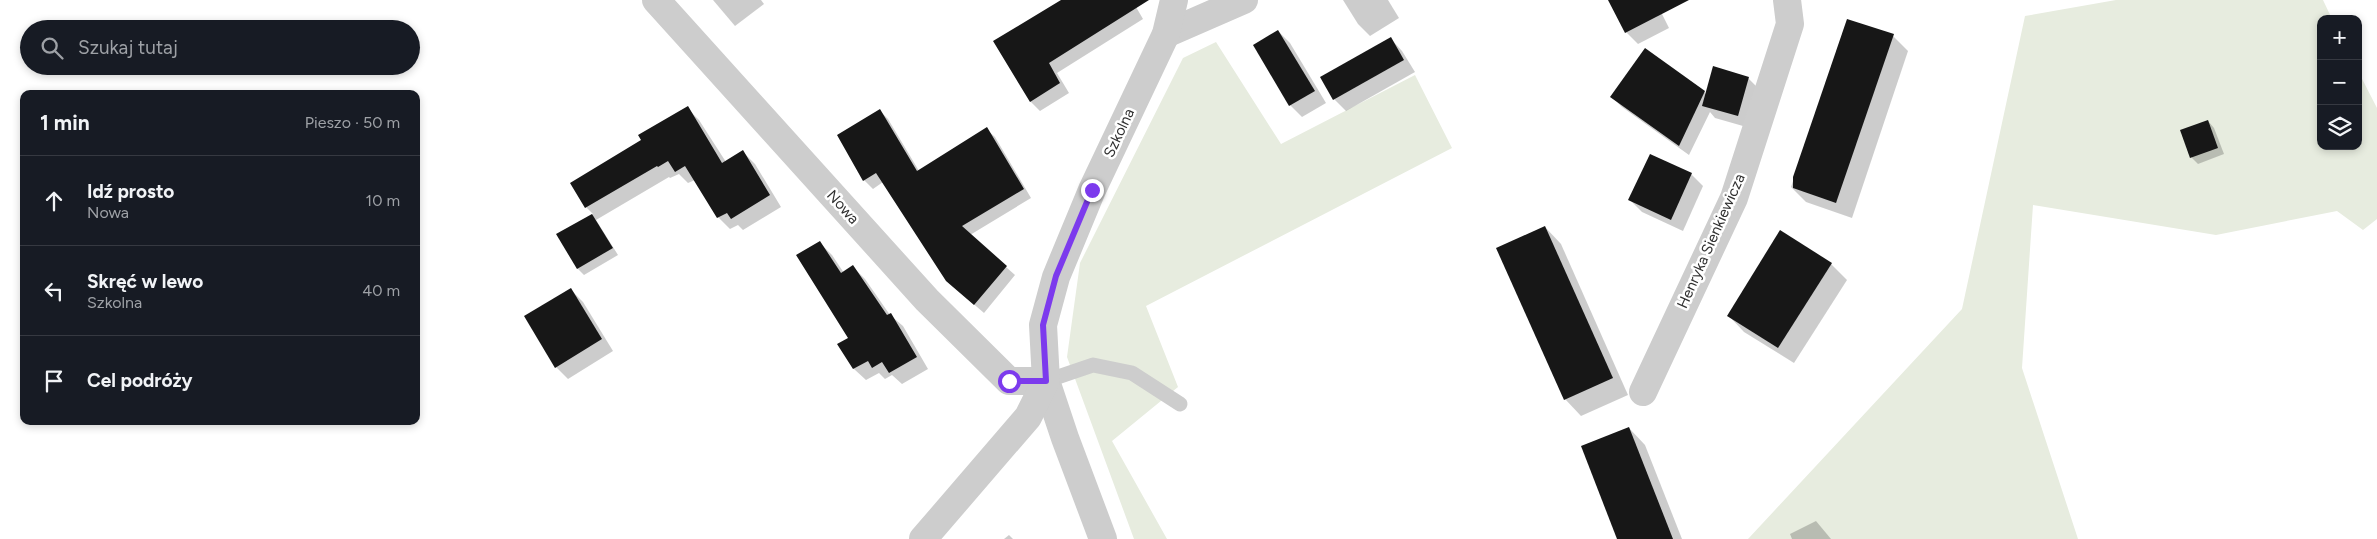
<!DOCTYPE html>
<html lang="pl">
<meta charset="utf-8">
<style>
body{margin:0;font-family:Figtree,sans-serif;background:#242831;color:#f1f3f6}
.controls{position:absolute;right:15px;top:15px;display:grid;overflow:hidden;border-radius:10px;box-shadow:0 2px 8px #0003}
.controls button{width:45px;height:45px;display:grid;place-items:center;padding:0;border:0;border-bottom:1px solid #363941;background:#171b24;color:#f1f3f6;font:25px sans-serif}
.stop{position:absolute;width:15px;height:15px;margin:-11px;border:4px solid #7c3aed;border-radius:50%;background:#fff}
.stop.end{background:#7c3aed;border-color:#fff;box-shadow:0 1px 5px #0008}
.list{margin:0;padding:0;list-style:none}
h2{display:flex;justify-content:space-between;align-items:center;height:65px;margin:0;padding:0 20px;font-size:21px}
h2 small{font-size:16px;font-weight:400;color:#9ea1a6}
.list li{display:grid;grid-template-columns:32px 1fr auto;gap:15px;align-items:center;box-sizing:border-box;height:90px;padding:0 20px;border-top:1px solid #363941}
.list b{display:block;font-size:19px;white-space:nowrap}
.list p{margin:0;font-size:16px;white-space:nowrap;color:#9ea1a6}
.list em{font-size:16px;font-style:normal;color:#9ea1a6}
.icon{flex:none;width:28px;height:28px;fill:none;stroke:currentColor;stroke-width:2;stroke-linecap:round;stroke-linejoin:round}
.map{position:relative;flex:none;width:2377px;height:539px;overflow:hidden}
.search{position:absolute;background:#171b24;box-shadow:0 2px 8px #0003;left:20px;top:20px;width:400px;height:55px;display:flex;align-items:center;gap:12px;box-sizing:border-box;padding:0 18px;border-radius:28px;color:#9ea1a6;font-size:19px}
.panel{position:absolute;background:#171b24;box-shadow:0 2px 8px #0003;left:20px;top:90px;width:400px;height:335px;border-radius:10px}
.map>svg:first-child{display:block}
.green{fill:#e7ecdf}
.shadow{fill:#0003}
.building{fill:#171717}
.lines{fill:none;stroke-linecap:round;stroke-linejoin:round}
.service{stroke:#cdcdcd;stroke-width:15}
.minor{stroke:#cdcdcd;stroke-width:28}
.route{stroke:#7c3aed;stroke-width:6}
.labels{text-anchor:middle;stroke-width:5;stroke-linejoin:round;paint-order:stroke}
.street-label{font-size:15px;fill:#303030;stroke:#fff}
</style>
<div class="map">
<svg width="2377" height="539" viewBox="0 0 2377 539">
<rect width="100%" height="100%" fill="#fff"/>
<!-- green -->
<g class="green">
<path d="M2116 0H2323L2332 19H2321V146H2358V71L2377 108V219L2363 230 2337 211 2216 235 2033 205 2022 368 2078 539H1748L1962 309 2025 16Z"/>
<path d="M1216 42 1281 144 1415 75 1452 148 1146 306 1178 387 1112 441 1167 539H1134L1067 357 1080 263 1183 58Z"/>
</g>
<!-- shadow -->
<g class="shadow">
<path d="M713 0H761L764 4 735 26Z"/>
<path d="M1062 0H1132L1143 19 1057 73 1069 93 1040 111 1030 101Z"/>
<path d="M1343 0H1388L1399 18 1370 36 1358 24Z"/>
<path d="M1610 0H1655L1669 28 1638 44 1626 32Z"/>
<path d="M1847 20 1893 36 1908 51 1852 218 1806 202 1791 187Z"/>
<path d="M1278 31 1290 43 1326 103 1302 117 1290 105Z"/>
<path d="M1391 39 1402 51 1415 72 1346 111 1334 99Z"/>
<path d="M1748 78 1760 90 1750 128 1715 118 1710 112 1689 155 1622 107 1612 97 1704 92 1706 94Z"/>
<path d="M687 108 699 120 726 162 743 152 755 164 781 207 743 230 738 225 730 229 718 217 695 180 688 183 679 174 670 178 669 177 596 220 618 255 584 275 578 269 558 235 593 214 586 207 572 183 643 141Z"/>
<path d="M880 111 888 119 919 171 986 129 995 137 1031 198 970 235 1015 275 984 313 947 281 883 182 873 189 864 180 838 135Z"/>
<path d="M2208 121 2214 128 2224 154 2198 164 2192 158 2181 131Z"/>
<path d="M1691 174 1703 186 1683 231 1642 212 1630 200Z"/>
<path d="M1545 227 1561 244 1628 395 1581 416 1565 399Z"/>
<path d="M820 243 832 255 844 273 853 267 865 279 890 315 903 326 928 369 902 384 892 375 885 379 879 373 866 380 854 369 839 345 850 338Z"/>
<path d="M1831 264 1847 280 1794 363 1744 332 1728 315Z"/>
<path d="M571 290 583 302 613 351 568 379 556 367Z"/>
<path d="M1629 428 1645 445 1682 539H1619Z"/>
<path d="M1816 521 1831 539H1792L1790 534Z"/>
<path d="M1009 535 1013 539H1004Z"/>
</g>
<!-- building -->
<g class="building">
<path d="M1061 0H1149L1049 63 1060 83 1030 102 993 41Z"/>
<path d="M1608 0H1689L1625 33Z"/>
<path d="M1847 19 1894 34 1836 203 1793 188V177Z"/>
<path d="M1278 30 1315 91 1289 106 1253 45Z"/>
<path d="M1391 37 1404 60 1333 100 1320 77Z"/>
<path d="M1645 48 1705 91 1679 146 1610 97Z"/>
<path d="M1713 66 1749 77 1738 116 1702 106Z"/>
<path d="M688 106 722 163 743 150 770 195 731 219 727 213 717 218 685 166 675 172 668 161 658 167 657 166 585 208 570 183 641 140 638 135Z"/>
<path d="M880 109 917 171 987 127 1024 189 962 226 1007 266 974 305 946 281 876 173 863 181 837 135Z"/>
<path d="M2208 120 2218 148 2190 158 2180 130Z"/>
<path d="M1650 154 1692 173 1671 220 1628 200Z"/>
<path d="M592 214 613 248 577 269 556 234Z"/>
<path d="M1545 226 1613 378 1564 400 1496 248Z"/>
<path d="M1780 230 1832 263 1778 348 1727 316Z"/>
<path d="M820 241 841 273 853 265 887 315 891 313 917 357 889 373 882 362 872 368 868 361 853 369 837 344 848 338 796 255Z"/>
<path d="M571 288 602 339 555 368 524 316Z"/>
<path d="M1629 427 1673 539H1617L1581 446Z"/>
</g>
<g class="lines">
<!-- service -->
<path class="service" d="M1046 381 1093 365 1132 373 1180 404"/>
<!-- minor -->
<g class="minor">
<path d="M656 0 927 300 1009 381H1046"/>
<path d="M1166 34 1244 0"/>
<path d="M1046 381 1065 438 1103 539"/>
<path d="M1643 392 1734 198 1790 24 1787 0"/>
<path d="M923 539 1028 417 1046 381 1043 325 1056 277 1092 190 1166 34 1174 0"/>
</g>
</g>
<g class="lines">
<!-- route -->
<path class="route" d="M1009 381H1046L1043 325 1056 276 1092 190"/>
</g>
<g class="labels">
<!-- street labels -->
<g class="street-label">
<text transform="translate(1119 133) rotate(-65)" y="5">Szkolna</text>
<text transform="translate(843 207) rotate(48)" y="5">Nowa</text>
<text transform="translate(1711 241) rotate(-66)" y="5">Henryka Sienkiewicza</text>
</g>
</g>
</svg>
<div class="controls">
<button>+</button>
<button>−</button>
<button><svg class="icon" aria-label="layers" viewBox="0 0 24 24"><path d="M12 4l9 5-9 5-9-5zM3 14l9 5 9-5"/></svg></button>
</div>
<div class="stop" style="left:1009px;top:381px"></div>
<div class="stop end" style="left:1092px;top:190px"></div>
<div class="search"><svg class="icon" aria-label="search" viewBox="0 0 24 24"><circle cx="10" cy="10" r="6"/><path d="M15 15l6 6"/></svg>Szukaj tutaj</div>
<section class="panel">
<h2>1 min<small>Pieszo · 50 m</small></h2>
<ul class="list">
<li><svg class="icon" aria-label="ahead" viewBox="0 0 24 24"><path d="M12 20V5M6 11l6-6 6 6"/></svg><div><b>Idź prosto</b><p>Nowa</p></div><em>10 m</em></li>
<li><svg class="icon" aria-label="left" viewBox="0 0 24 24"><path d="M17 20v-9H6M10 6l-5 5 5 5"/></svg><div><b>Skręć w lewo</b><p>Szkolna</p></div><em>40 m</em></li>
<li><svg class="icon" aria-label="arrive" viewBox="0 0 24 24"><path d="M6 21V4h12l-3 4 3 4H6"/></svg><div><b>Cel podróży</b></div></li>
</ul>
</section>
</div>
